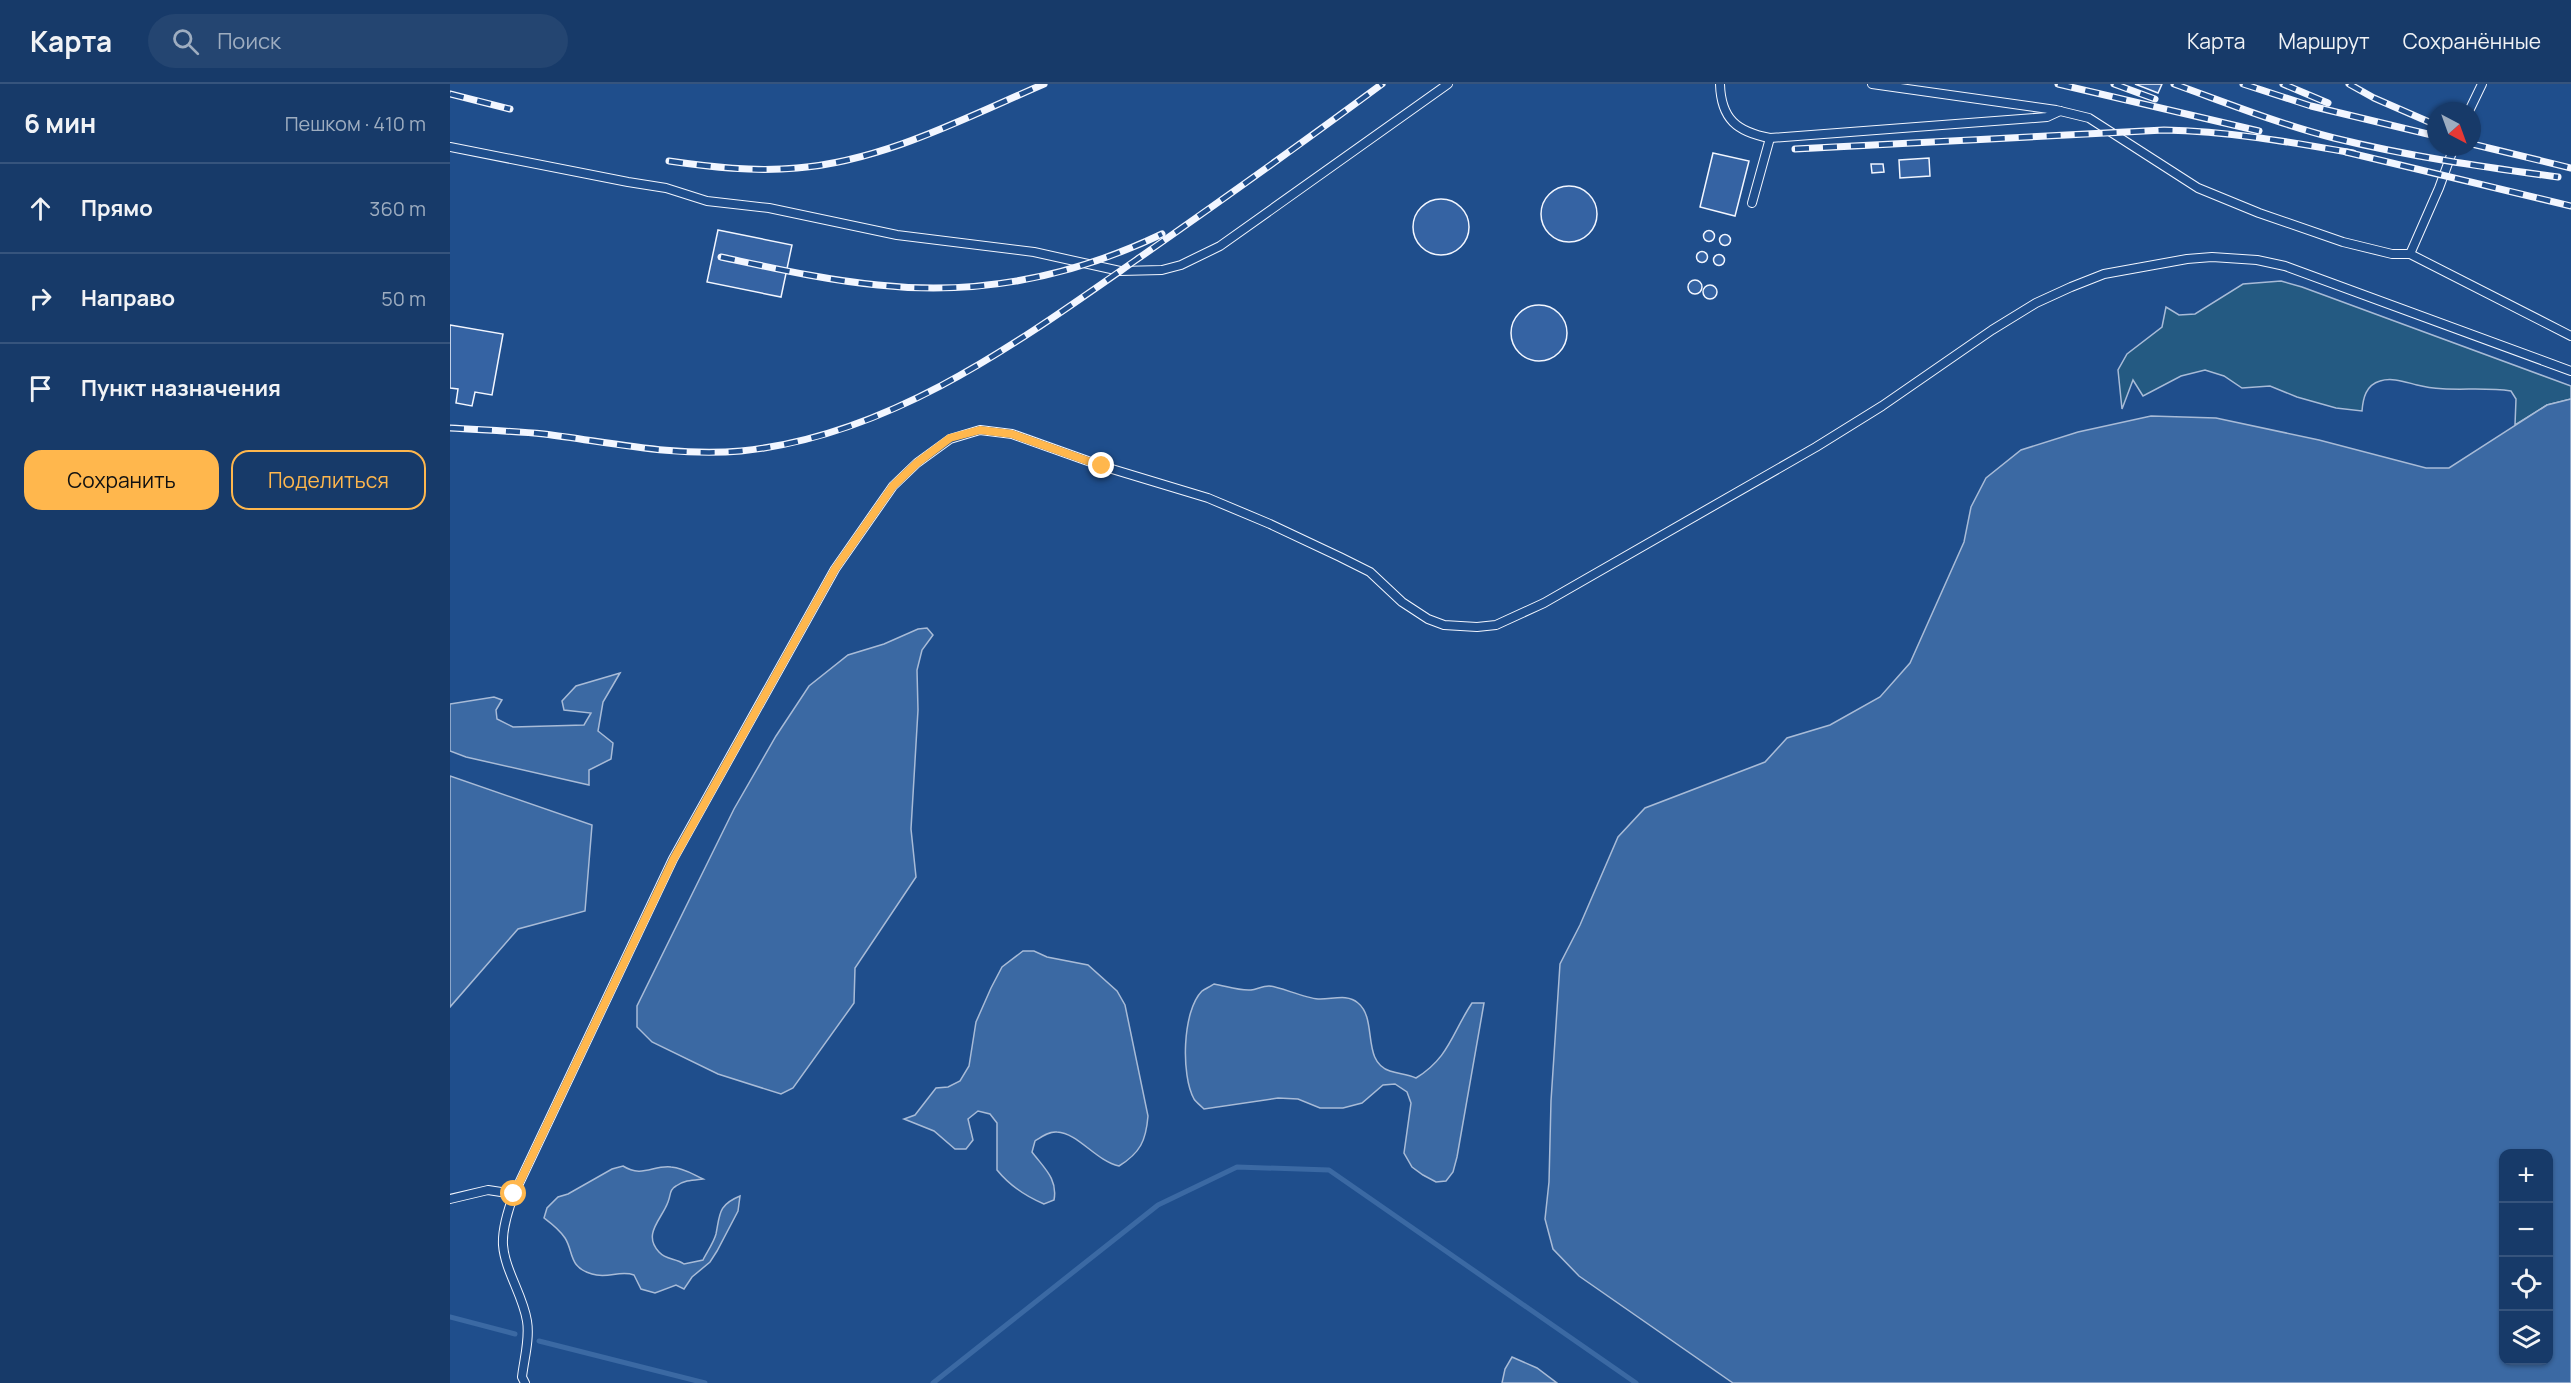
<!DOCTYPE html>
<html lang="ru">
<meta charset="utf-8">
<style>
body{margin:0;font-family:Manrope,sans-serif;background:#244571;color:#f1f3f6}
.controls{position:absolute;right:18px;bottom:18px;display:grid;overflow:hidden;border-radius:12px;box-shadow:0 2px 4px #0004}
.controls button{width:54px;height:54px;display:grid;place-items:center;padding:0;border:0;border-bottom:2px solid #36547d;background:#173a69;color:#f1f3f6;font:30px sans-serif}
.compass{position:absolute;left:1977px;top:18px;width:54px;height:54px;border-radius:50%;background:#173a69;box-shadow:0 2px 4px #0004;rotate:139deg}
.stop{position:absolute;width:18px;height:18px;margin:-14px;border:4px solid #ffb74d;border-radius:50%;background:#fff}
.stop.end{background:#ffb74d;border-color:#fff;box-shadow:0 2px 6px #0008}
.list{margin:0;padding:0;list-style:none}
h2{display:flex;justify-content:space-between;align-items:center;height:78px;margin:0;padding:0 24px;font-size:26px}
h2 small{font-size:20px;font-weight:400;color:#9eadc0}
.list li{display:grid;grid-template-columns:39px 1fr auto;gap:18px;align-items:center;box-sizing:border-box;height:90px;padding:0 24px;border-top:2px solid #36547d}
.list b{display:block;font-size:22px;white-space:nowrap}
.list em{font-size:20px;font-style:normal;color:#9eadc0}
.actions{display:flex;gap:12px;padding:18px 24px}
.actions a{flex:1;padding:14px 0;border:2px solid #ffb74d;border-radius:18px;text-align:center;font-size:21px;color:#ffb74d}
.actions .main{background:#ffb74d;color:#111}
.icon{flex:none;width:33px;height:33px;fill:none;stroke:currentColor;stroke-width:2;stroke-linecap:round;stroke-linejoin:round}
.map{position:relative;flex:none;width:2121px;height:1299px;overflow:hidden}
header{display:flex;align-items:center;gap:36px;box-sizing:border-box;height:84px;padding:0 30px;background:#173a69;border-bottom:2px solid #36547d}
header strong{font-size:28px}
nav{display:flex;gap:33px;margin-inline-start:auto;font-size:21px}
.search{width:420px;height:54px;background:#244571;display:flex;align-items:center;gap:15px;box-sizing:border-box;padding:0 21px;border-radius:33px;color:#9eadc0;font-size:22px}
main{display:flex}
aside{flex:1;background:#173a69}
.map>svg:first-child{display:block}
.green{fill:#245a82;stroke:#a8bbd7;stroke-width:1.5}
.water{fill:#3b69a3;stroke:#a8bbd7;stroke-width:1.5;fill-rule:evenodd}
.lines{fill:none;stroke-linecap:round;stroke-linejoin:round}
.stream{stroke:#3b69a3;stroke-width:5}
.building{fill:#3563a3;stroke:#f2f6ff;stroke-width:1.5}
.lane-casing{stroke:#f2f6ff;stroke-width:10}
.lane{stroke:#1f4e8c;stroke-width:8}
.rail-casing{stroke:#f2f6ff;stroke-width:7}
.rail{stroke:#1f4e8c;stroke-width:4.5;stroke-dasharray:14;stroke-linecap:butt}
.route{stroke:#ffb74d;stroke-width:8}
</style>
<header>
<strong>Карта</strong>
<div class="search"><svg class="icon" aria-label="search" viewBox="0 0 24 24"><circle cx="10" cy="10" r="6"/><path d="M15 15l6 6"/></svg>Поиск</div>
<nav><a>Карта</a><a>Маршрут</a><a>Сохранённые</a></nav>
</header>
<main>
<aside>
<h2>6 мин<small>Пешком · 410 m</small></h2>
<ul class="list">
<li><svg class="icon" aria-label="ahead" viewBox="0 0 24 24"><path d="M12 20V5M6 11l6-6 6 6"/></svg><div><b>Прямо</b></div><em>360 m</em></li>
<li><svg class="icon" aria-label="right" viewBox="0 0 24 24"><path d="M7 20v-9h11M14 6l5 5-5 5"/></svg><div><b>Направо</b></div><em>50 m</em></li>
<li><svg class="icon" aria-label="arrive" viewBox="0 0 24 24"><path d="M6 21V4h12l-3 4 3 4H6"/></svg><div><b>Пункт назначения</b></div></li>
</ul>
<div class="actions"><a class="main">Сохранить</a><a>Поделиться</a></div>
</aside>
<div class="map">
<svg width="2121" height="1299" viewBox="0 0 2121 1299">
<rect width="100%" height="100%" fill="#1f4e8c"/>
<!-- green -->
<path class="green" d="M1831 197 1852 203 2121 302V315L2097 321 2065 341 2066 315 2061 307C2029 302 1998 309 1967 301 1955 298 1942 293 1930 297 1916 301 1913 314 1912 327L1886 324 1847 313 1820 302 1792 304 1774 292 1755 286 1731 292 1693 312 1683 296 1672 325 1668 286 1677 270 1712 243 1716 223 1729 231 1745 230 1793 200Z"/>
<!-- water -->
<g class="water">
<path d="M2121 315V1299H1283L1129 1192 1103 1165 1095 1135 1099 1098 1101 1017 1110 880 1130 841 1168 753 1195 724 1315 678 1337 654 1380 641 1430 613 1460 579 1514 458 1521 423 1536 394 1571 366 1628 348 1701 332 1766 334 1869 356 1976 384H1999L2097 321ZM2054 1070H2098V1276H2054Z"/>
<path d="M477 544 483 551 472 566 467 586 468 626 461 745 466 793 405 884 404 919 343 1004 331 1010 268 990 202 958 187 943V922L284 725 326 652 359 602 398 571 434 560 468 545Z"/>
<path d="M170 589 153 618 148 647 163 659 161 675 139 686V701L16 673 0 667V620L44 613 52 616 46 626 47 635 63 643 134 641 141 629 114 626 112 617 126 602Z"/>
<path d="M0 692 142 741 135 827 68 845 0 923Z"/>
<path d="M573 867H584L597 873 638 881 667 907 675 921 698 1032C696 1057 690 1069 669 1082 646 1077 628 1049 607 1048 599 1047 591 1053 585 1057L582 1068C594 1084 608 1095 604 1116L594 1120C575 1112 560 1102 547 1086V1039L540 1030 528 1027 518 1035 523 1056 516 1065H505L484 1047 454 1035 465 1031 486 1004 498 1003 510 997 519 982 526 938 541 904 552 883Z"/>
<path d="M764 900C776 902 789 907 801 906 807 905 813 902 819 902 828 902 854 914 868 915 881 916 897 909 908 919 928 935 911 978 940 987 949 990 957 990 966 994 999 974 1002 949 1022 919H1034L1007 1073 1003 1088 996 1097 986 1098 973 1091 962 1083 954 1069 961 1019 957 1008 945 1000 933 1001 912 1019 893 1024H870L848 1015 828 1014 754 1025C751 1022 746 1018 744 1015 731 992 732 927 752 907 755 905 761 902 764 900Z"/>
<path d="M173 1082C192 1094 203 1081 221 1083 234 1084 242 1090 253 1095 244 1096 234 1096 226 1102 219 1106 221 1111 218 1118 212 1135 192 1150 209 1168 216 1176 226 1174 234 1180L253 1176C257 1168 264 1158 266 1150 270 1130 268 1121 290 1112L288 1127 267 1167 260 1178 242 1193 234 1205 226 1201 205 1209 191 1205 184 1191C170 1186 157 1195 142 1190 118 1183 124 1168 115 1154 109 1145 102 1140 94 1134L97 1124 108 1113 118 1110 162 1085Z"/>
<path d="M1062 1273 1087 1284 1107 1299H1052L1055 1285Z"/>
</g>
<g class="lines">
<!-- stream -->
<g class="stream">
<path d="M0 1233 65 1250"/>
<path d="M89 1257 255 1299"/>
<path d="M483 1299 708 1121 787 1083 879 1086 1186 1299"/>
</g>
</g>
<!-- building -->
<g class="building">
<path d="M1685 0H1712L1708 9Z"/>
<path d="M1263 69 1299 77 1285 132 1250 123Z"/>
<path d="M1479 74 1480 92 1450 94 1449 76Z"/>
<path d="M1421 80H1433L1434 88 1422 89Z"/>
<circle cx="1119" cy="130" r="28"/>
<circle cx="991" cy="143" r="28"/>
<path d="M268 146 342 161 331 213 257 198Z"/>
<circle cx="1259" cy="152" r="5.5"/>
<circle cx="1275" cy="156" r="5.5"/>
<circle cx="1252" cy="173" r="5.5"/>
<circle cx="1269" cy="176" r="5.5"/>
<circle cx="1245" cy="203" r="7"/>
<circle cx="1260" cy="208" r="7"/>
<circle cx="1089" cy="249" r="28"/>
<path d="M0 241 53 250 42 311 25 308 22 322 6 319 8 305 0 304Z"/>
</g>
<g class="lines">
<!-- lane casing -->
<g class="lane-casing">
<g id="lane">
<path d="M1270 0C1271 35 1287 48 1320 54L1597 33 1610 27"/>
<path d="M1422 0 1606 26 1639 34 1748 104 1809 129 1893 158 1942 170H1960L1989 104 2004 63"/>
<path d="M2019 27 2032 0"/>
<path d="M0 63 178 98 216 104 257 117 319 124 447 151 584 168 670 187 712 186 731 181 770 162 998 0"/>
<path d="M1302 119 1320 54"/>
<path d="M1960 170 2121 252"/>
<path d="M0 1115 38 1106 64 1110"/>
<path d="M75 1299 72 1293C74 1275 80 1255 77 1237 73 1211 55 1187 53 1161 52 1144 58 1126 64 1110L223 775 385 485 443 402 467 379 500 355 530 346 562 350 652 382 758 414 820 440 890 473 920 488 952 518 978 535 994 541 1027 543 1046 541 1094 519 1366 363 1432 322 1542 246 1586 219 1621 203 1654 190 1737 175 1762 173 1807 176 1835 182 2121 287"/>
</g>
</g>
<!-- lane -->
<use href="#lane" class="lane"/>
<!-- rail casing -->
<g class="rail-casing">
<g id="rail">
<path d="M1608 0 1809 47"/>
<path d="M1664 0 1705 15"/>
<path d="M1724 0C1777 19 1829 40 1884 54 1957 72 2033 83 2108 93"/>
<path d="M1793 0 1861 22 1986 52"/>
<path d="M1833 0 1878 19"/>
<path d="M1899 0 1924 14 1986 41"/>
<path d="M0 10 60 25"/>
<path d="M2022 60 2121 84"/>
<path d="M1345 65 1714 46C1777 47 1840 58 1903 69"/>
<path d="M1896 68 2121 122"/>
<path d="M219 77C261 83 304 88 347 84 433 77 515 34 594 0"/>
<path d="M271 173C323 184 375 196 428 201 527 212 622 193 712 150"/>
<path d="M0 344C31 346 63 347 94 350 159 358 224 373 291 367 440 352 567 259 686 176 769 118 851 60 932 0"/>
</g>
</g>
<!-- rail -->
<use href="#rail" class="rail"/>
</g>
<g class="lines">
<!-- route -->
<path class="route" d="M64 1110 223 776 385 485 443 402 467 379 500 354 530 346 562 350 652 382"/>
</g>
</svg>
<div class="controls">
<button>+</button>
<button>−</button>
<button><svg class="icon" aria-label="locate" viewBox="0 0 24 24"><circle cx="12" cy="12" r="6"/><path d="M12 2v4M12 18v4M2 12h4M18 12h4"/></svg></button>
<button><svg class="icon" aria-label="layers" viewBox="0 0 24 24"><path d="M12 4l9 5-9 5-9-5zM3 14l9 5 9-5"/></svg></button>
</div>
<svg class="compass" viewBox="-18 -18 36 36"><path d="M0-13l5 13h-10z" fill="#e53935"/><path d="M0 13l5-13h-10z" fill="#9eadc0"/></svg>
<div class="stop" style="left:64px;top:1110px"></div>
<div class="stop end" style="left:652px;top:382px"></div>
</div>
</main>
